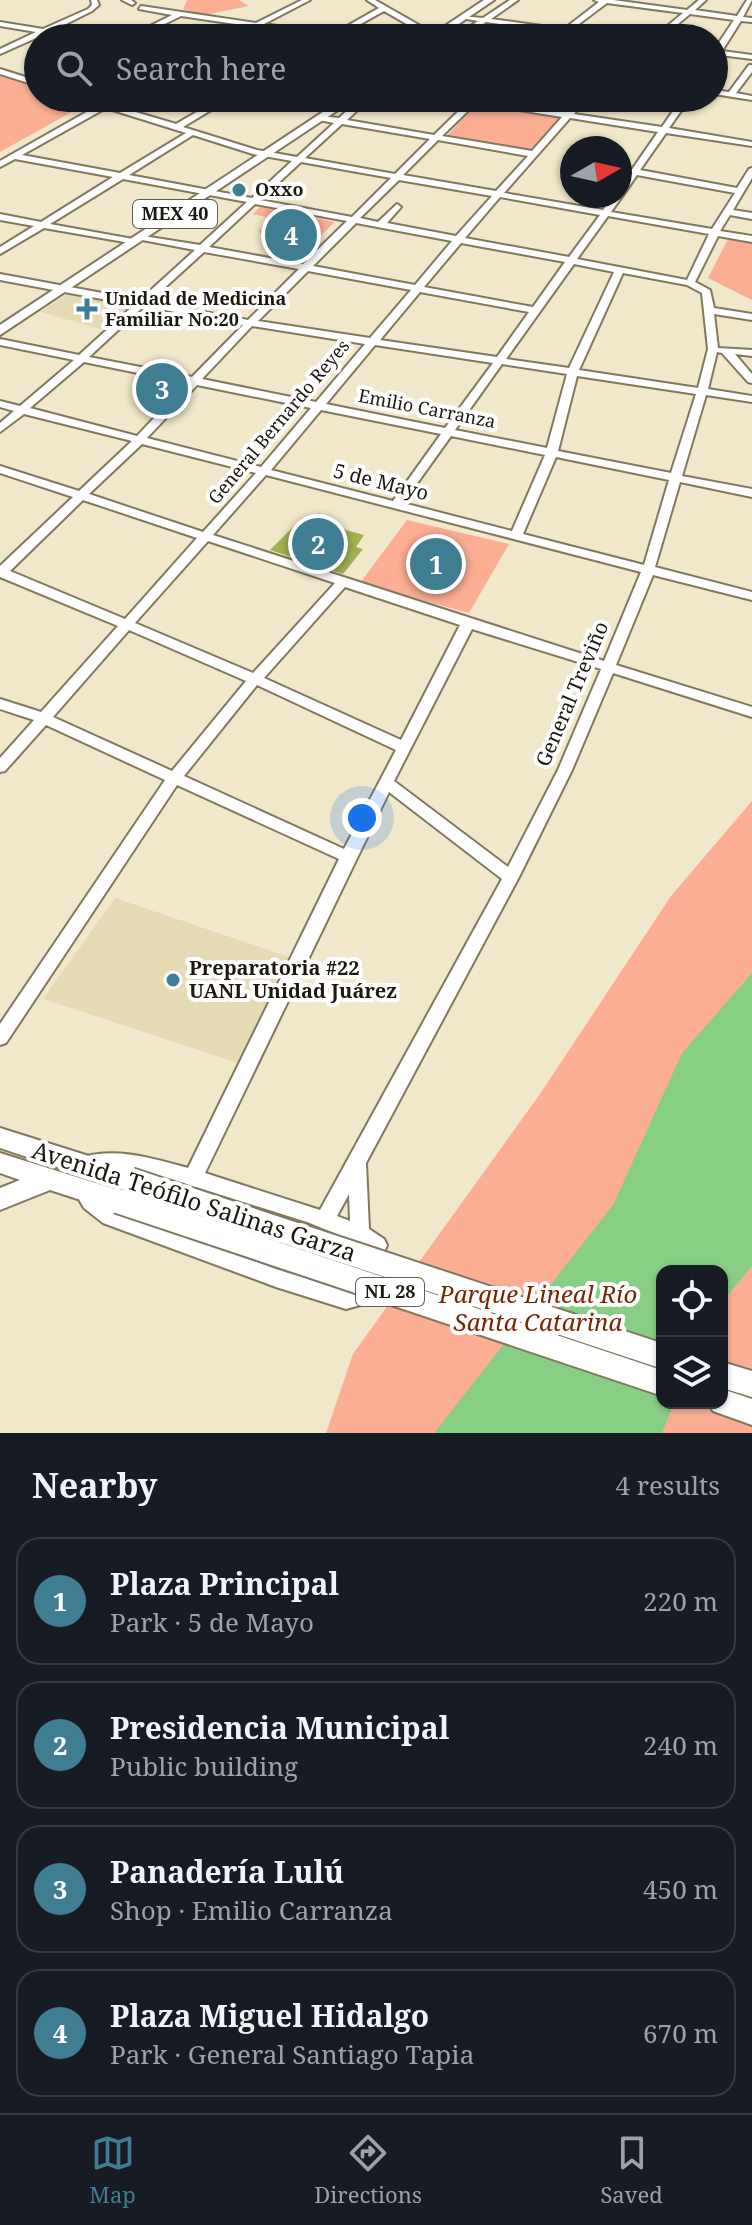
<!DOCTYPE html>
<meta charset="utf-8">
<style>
body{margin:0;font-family:"Noto Serif",serif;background:#20242c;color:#f1f3f6}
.controls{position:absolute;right:24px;bottom:24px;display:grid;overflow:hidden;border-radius:16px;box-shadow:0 2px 6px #0004}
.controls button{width:72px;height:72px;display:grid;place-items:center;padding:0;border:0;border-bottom:2px solid #363941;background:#171b24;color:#f1f3f6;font:40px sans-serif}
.compass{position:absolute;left:560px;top:136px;width:72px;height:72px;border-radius:50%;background:#171b24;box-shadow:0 2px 6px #0004;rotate:81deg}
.you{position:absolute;left:362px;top:818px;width:28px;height:28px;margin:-20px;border:6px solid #fff;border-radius:50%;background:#1a73e8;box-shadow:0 0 0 12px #1a73e833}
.badge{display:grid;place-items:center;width:52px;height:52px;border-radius:50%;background:#3f7e92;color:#fff;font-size:26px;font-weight:700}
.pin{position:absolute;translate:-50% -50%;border:4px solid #fff;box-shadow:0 2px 8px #0006}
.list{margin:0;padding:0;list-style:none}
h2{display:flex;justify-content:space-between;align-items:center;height:104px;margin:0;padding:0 32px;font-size:34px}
h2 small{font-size:26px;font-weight:400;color:#9ea1a6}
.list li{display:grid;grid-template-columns:52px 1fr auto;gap:24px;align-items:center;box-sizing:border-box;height:128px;margin:0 16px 16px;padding:0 16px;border:2px solid #363941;border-radius:24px}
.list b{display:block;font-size:30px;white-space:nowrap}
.list p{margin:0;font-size:26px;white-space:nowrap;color:#9ea1a6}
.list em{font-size:26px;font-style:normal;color:#9ea1a6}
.icon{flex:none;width:44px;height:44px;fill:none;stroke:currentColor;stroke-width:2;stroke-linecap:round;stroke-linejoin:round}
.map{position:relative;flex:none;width:752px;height:1433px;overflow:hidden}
.search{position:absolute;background:#171b24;box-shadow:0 2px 6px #0004;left:24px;right:24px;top:24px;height:88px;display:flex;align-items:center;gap:20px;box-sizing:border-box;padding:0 28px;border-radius:44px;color:#9ea1a6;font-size:30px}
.sheet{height:680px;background:#171b24}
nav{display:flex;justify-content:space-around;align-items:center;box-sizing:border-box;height:112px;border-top:2px solid #363941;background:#171b24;font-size:22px;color:#9ea1a6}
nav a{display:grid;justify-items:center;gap:4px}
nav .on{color:#3f7e92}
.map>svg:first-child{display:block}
.built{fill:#e7dbb6}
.green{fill:#fbae94;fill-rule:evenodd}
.water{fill:#88cf86}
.building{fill:#a1b251}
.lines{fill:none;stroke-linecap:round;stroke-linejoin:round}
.minor-casing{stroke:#81785d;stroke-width:4}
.major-casing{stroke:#81785d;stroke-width:4}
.minor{fill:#fff;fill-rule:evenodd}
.major{fill:#fff;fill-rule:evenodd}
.major-bridge-casing{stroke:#81785d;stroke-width:28;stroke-linecap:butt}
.major-bridge{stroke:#fff;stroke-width:24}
.poi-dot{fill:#3f7e92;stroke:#fff;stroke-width:3}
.labels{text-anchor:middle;stroke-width:8;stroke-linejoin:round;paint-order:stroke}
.far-poi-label{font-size:18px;font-weight:bold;fill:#1c180e;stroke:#fff;text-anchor:start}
.shield{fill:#fff;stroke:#605d56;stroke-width:2}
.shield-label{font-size:18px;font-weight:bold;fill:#1c180e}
.far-street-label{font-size:18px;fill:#1c180e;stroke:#fff}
.street-label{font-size:20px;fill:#1c180e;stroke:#fff}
.poi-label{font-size:20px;font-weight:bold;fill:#1c180e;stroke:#fff;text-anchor:start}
.near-street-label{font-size:24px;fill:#1c180e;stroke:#fff}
.near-park-label{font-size:24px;font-style:italic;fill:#792502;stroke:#fff}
</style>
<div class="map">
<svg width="752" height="1433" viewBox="0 0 752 1433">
<rect width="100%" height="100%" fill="#f1e7ca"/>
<!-- built -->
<g class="built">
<path d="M69 293 133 306 105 330 40 312Z"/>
<path d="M115 898 298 960 247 1066 43 999Z"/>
</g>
<!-- green -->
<g class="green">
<path d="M187 0H239L249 6 199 16 183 9Z"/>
<path d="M0 76 38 88V98H52L54 102 77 109 0 152Z"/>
<path d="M477 103 563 118 530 151 445 138Z"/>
<path d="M260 207 335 222 292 262 281 259 291 247 263 240 259 230 271 218 253 214Z"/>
<path d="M728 239 752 244V300L708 278Z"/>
<path d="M407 520 509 544 469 613 360 583Z"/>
<path d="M752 801V1433H326L353 1354 540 1094 671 896ZM662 1271H722V1403H662Z"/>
</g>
<!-- water -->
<path class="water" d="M752 973V1266L722 1302V1271H662V1403H674L662 1433H434L613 1205 682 1053Z"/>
<!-- building -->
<g class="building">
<path d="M159 380 178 384 164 398 145 394Z"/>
<path d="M302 518 364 535 356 547 363 549 343 574 270 550Z"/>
</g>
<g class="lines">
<!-- minor casing -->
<g class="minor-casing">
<g id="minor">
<path d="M91 0H97L99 5 92 11 52 31 86 38 45 34 0 54V49L36 32 0 26V22L43 29 88 9 92 5Z"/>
<path d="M122 0H131L135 3 132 5Z"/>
<path d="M302 0H310L264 24 333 34 379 8 367 0H375L438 36 431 38 384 11 341 35 351 38C321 38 292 30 262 28 250 27 240 38 226 38L249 26 181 16 136 38H126L172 15 139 9 141 6 256 23Z"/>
<path d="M510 0H518L491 19 564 29 599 2 594 0H613L687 10 699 0H706L695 10 737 16 747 0H752L743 17 752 18V22L741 21 722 51 752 55V59L720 55 714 60V50L734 20 690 14 661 38H653L683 13 607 3 571 30 617 38 563 35 560 33 486 22 462 38H453L478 21 461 18V16L483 18Z"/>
<path d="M749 65H752V72L736 93 752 96V100L714 94V90L729 92Z"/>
<path d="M0 69 38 81V86L0 74Z"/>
<path d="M79 98H91L105 102 112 98H122L112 105 176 124 221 98H231L183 127 257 150 297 157 334 123 319 120V116L339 118 361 98H370L347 120 434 135 468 102 456 98H480L566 112 579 98H587L574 114 662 127 682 98H690L669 128 752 142V146L666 133 640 170 737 188 749 169 752 168V178L733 210 752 213V219L730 215 720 231 752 236V242L718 236 695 282 710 290 714 308 752 314V320L714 314 718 348 752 350V356L735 354 752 374V383L748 382 722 353 717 352 708 389 752 396V402L706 395 682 476 752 489V497L680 482 655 567 752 592V600L653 575 616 665 752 707V717L613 673 572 770 519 877 366 1163 369 1229 384 1239 387 1245 364 1304 346 1309 276 1287 103 1223 84 1208 73 1189 75 1183 82 1181C89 1183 107 1204 117 1211L276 1269 346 1291 350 1290 366 1248 359 1243 307 1222 196 1187 192 1188 184 1183 142 1172 115 1170 87 1172 80 1170 78 1164 80 1158C115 1146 155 1159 188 1168L339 859 177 785 6 1043 0 1045V1024L165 780 46 725 5 771 0 772V758L34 720 0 709V699L41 712 118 626 0 577V566L73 497 0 473V466L79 491 132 441 24 414 0 432V423L14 411 0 407V401L20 406 74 360 0 345V339L79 355 134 305 0 280V274L140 300 195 250 137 239V235L200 245 247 202 123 179 50 224 133 239 138 242 136 244 44 228 0 254V247L34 226 0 220V214L41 222 113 177 15 159 0 167V161L99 105ZM476 103 562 117 532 151 442 136ZM106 108 186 133 120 173 22 155ZM570 118 658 132 620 187V196H614L603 210 504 193ZM342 124 430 139 395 174 305 158ZM193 135 253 154 292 161 252 198 129 175ZM438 140 528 156 496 191 403 175ZM301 162 391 178 352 217 260 200ZM637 175 735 193 712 229 611 212ZM399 180 492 196 456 236 387 223 401 207 397 204 378 222 360 218ZM500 197 600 215 569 257 465 238ZM255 204 347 221 303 264 209 247ZM608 216 709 234 687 280 577 259ZM356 223 452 241 415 285 313 266ZM461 243 565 262 533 307 424 287ZM204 252 299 269 248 320 149 302ZM574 264 614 272 569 368 506 359ZM308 271 411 290 370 338 258 321ZM623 273 687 285 702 293 708 349 698 388 579 370ZM420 292 529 312 497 357 380 340ZM144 306 243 325 192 377 89 357ZM252 326 365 344 316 402 202 379ZM375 345 493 363 445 428 326 404ZM84 362 187 383 137 436 30 408ZM502 364 567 374 547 448 455 430ZM577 376 696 394 671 473 558 451ZM197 385 311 408 261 467 147 438ZM321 410 441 434 393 501 271 470ZM451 436 545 455 512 531 403 503ZM142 444 256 473 203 532 89 494ZM556 457 669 480 644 565 523 534ZM266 475 641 572 604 661 213 535ZM83 500 197 538 125 619 10 571ZM208 541 335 583 253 673 135 623ZM345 587 460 625 401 740 264 678ZM472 629 601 669 558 770 508 867 394 781ZM129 630 246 681 172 771 53 717ZM257 685 396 750 344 849 184 776ZM389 792 502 879 320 1210 205 1173ZM349 1194 350 1221 337 1216Z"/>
</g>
</g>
<!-- major casing -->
<g class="major-casing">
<g id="major">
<path d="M484 0H494L438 38H427Z"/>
<path d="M344 98H356L0 335V325Z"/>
<path d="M0 1128 130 1169 138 1172 142 1180 138 1188 130 1191 0 1148Z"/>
<path d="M0 1153 118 1190 127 1193 130 1201 127 1209 118 1212 50 1190 0 1210V1188L20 1180 0 1173Z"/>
<path d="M722 1362 752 1371V1397L722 1388Z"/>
<path d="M722 1389 752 1399V1425L713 1411 709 1403H722Z"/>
</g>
</g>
<!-- minor -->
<use href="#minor" class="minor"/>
<!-- major -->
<use href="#major" class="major"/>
<!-- major-bridge casing -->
<g class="major-bridge-casing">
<g id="major-bridge">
<path d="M130 1180 662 1356"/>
<path d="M118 1201 662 1383"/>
</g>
</g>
<!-- major-bridge -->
<use href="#major-bridge" class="major-bridge"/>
</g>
<!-- markers -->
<g class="poi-dot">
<circle cx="239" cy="190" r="8"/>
<path d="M83 297h8v8h8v8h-8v8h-8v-8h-8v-8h8z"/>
<circle cx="173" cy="980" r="8"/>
</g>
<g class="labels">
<!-- far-poi labels -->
<g class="far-poi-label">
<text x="255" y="196">Oxxo</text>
<text x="105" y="305">Unidad de Medicina<tspan x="105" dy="21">Familiar No:20</tspan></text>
</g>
<!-- shield labels -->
<g class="shield">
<rect x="133" y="200" width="84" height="28" rx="6"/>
<rect x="356" y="1278" width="68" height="28" rx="6"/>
</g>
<g class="shield-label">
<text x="175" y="220">MEX 40</text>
<text x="390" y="1298">NL 28</text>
</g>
<!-- far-street labels -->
<g class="far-street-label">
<text transform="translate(427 409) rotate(11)" y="6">Emilio Carranza</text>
<text transform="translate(279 422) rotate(-50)" y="6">General Bernardo Reyes</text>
</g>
<!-- street labels -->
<g class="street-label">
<text transform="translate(381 482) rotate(14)" y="7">5 de Mayo</text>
<text transform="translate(572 694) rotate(-67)" y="7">General Treviño</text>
</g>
<!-- poi labels -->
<g class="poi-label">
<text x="189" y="975">Preparatoria #22<tspan x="189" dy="23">UANL Unidad Juárez</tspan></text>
</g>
<!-- near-street labels -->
<g class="near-street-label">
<text transform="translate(194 1202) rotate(18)" y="8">Avenida Teófilo Salinas Garza</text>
</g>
<!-- near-park labels -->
<g class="near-park-label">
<text x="538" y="1303">Parque Lineal Río<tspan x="538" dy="28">Santa Catarina</tspan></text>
</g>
</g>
</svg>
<div class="controls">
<button><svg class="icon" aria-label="locate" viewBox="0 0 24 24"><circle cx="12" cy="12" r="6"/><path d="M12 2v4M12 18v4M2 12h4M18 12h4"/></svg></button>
<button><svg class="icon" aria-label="layers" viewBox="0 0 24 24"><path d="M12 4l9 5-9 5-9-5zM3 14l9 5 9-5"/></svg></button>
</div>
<svg class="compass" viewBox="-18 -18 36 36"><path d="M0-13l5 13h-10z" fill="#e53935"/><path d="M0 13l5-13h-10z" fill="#9ea1a6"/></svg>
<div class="you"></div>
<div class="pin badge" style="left:436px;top:564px">1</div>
<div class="pin badge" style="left:318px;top:544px">2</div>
<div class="pin badge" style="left:162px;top:389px">3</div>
<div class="pin badge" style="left:291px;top:235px">4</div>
<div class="search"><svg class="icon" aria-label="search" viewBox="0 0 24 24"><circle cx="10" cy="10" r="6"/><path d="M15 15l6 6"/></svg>Search here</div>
</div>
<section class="sheet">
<h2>Nearby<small>4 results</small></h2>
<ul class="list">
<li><span class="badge">1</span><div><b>Plaza Principal</b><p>Park · 5 de Mayo</p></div><em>220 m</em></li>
<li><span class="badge">2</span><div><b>Presidencia Municipal</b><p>Public building</p></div><em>240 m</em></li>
<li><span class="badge">3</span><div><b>Panadería Lulú</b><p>Shop · Emilio Carranza</p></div><em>450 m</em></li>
<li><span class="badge">4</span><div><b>Plaza Miguel Hidalgo</b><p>Park · General Santiago Tapia</p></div><em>670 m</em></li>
</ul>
</section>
<nav>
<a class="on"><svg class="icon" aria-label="map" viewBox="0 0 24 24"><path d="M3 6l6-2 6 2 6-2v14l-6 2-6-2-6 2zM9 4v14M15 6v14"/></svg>Map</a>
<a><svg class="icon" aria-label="directions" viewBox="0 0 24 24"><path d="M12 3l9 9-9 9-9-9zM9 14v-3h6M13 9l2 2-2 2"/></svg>Directions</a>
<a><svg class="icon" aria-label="saved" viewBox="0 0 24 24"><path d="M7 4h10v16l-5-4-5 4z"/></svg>Saved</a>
</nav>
